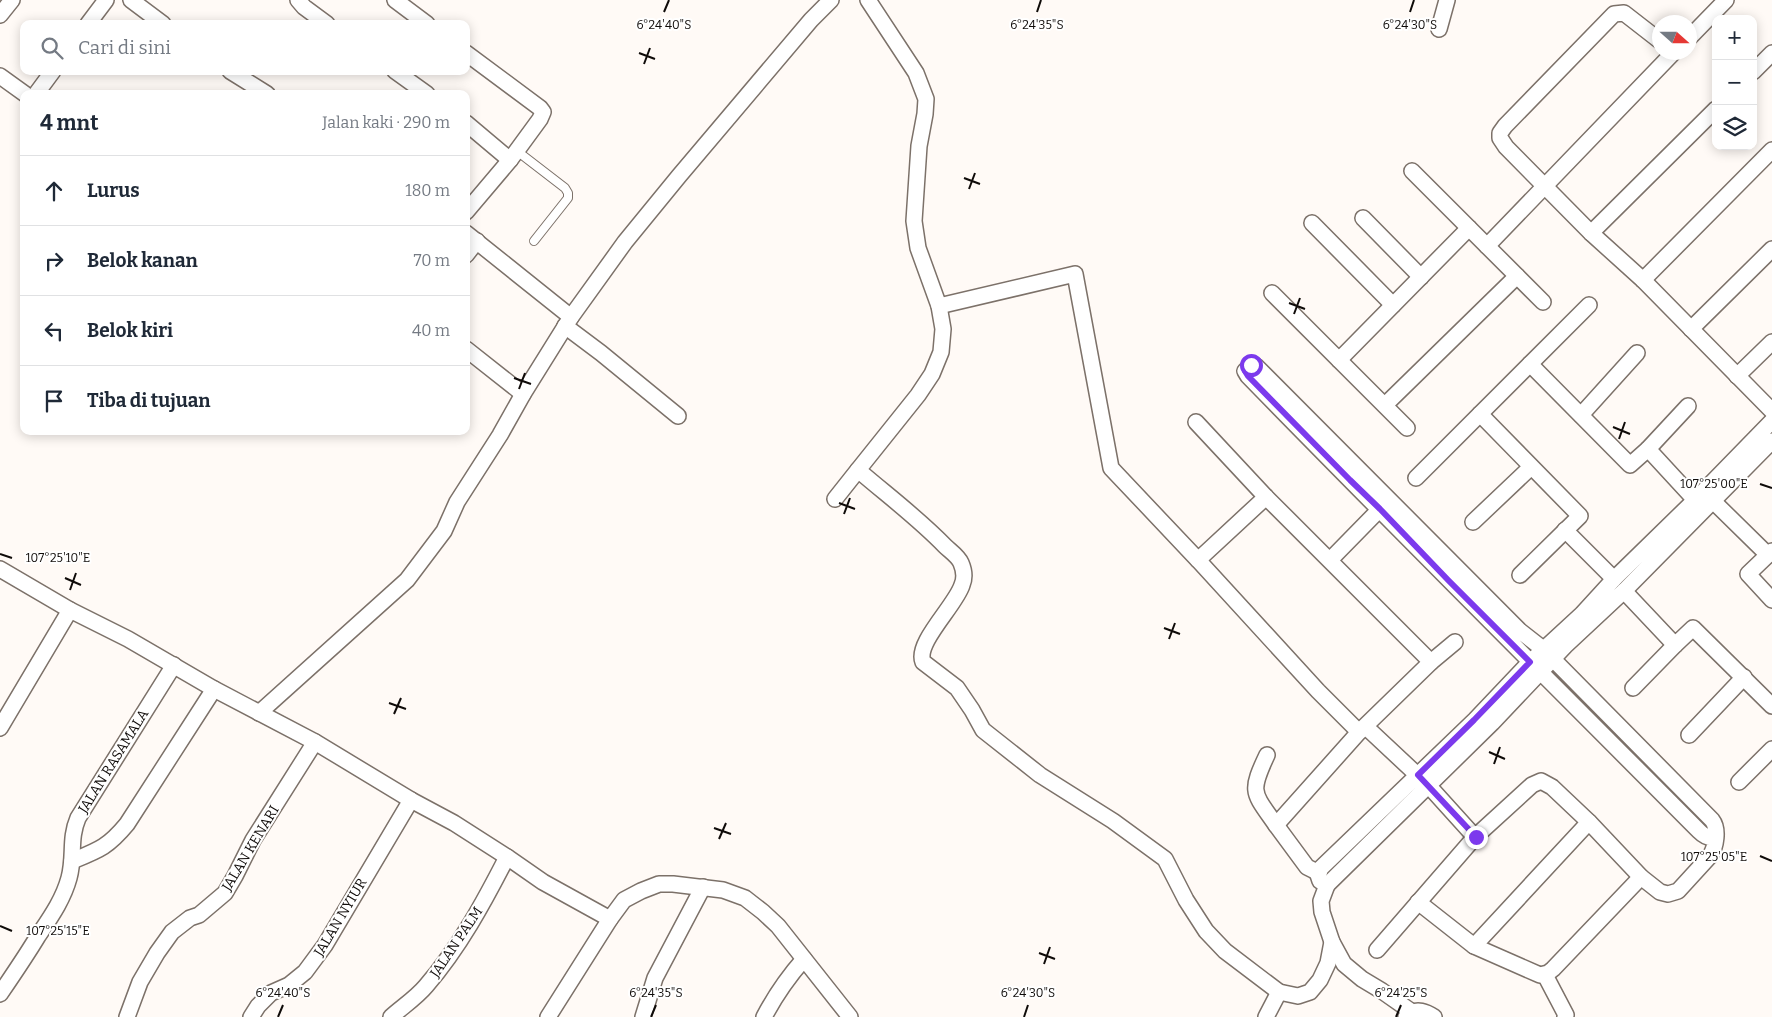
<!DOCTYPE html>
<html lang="id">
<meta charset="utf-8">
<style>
body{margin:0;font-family:Bitter,serif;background:#f2f2f3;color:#1f2937}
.controls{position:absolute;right:15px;top:15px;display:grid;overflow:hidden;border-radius:10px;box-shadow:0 2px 12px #0003}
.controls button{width:45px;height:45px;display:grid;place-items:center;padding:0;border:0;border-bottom:1px solid #e0e1e3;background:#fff;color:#1f2937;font:25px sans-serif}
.compass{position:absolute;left:1652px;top:15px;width:45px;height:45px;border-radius:50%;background:#fff;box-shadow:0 2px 12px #0003;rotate:111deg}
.stop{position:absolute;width:15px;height:15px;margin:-11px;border:4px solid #7c3aed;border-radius:50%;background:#fff}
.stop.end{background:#7c3aed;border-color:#fff;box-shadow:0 1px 5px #0008}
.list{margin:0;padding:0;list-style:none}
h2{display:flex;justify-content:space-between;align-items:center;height:65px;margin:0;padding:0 20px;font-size:21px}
h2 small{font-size:16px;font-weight:400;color:#747a83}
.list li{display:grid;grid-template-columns:32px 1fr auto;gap:15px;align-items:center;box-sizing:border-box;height:70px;padding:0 20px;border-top:1px solid #e0e1e3}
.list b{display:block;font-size:19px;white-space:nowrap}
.list em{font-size:16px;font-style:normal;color:#747a83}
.icon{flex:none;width:28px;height:28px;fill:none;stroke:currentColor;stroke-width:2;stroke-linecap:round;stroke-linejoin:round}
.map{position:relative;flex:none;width:1772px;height:1017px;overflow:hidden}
.search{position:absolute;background:#fff;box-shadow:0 2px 12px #0003;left:20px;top:20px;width:450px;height:55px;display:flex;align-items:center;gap:12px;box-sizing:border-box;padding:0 18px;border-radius:10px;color:#747a83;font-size:19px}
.panel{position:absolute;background:#fff;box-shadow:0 2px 12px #0003;left:20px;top:90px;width:450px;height:345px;border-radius:10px}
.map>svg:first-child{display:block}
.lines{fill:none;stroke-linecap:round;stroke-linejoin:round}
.service-casing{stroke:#7c7169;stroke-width:10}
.minor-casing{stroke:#7c7169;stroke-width:18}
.service{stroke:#fff;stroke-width:8}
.minor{stroke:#fff;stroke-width:15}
.route{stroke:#7c3aed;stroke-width:6}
.ticks{fill:none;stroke:#0f0b09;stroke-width:2}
.labels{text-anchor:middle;stroke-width:4;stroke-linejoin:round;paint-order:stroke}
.street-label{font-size:14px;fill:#0f0b09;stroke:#fff}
.ticks-label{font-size:12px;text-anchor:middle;fill:#0f0b09;stroke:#fff;stroke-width:4;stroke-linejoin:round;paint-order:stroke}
</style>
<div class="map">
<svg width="1772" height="1017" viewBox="0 0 1772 1017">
<rect width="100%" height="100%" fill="#fffaf6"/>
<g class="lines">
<!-- service casing -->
<g class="service-casing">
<path id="service" d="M517 151 565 188 568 193V198L534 241"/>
</g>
<!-- minor casing -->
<g class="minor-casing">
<g id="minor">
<path d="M131 0 163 24"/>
<path d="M298 0 304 7 327 24"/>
<path d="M395 0 427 24"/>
<path d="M868 0 916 73 926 99 925 114 919 146 914 221 918 248 939 306 943 329 941 352 932 374 918 395 858 470C887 495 918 518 945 546 950 551 958 556 961 563 964 570 965 578 962 585 956 605 915 643 923 662L957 688 972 710 983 730 1040 775 1113 821 1165 859 1186 900 1206 931 1225 951 1279 992 1298 996 1310 992 1320 980 1328 963 1332 942"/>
<path d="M0 15 12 0"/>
<path d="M88 24 106 0"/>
<path d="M1439 29 1447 0"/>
<path d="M1690 37 1726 0"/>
<path d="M1660 41 1624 13 1614 14 1505 126 1500 133V138L1506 147 1591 233 1643 280 1772 411"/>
<path d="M466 53 540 108 543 112 540 119 510 160 466 212"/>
<path d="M230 71 267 94"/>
<path d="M395 71 427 94"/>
<path d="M1753 72 1772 53"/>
<path d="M0 76 25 94"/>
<path d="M36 94 53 71"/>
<path d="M466 123 510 160"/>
<path d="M1412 171 1543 302"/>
<path d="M1363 218 1421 277"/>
<path d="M1312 223 1393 305"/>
<path d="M466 233 571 317"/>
<path d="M1591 233 1716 109"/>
<path d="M1487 246 1674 52"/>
<path d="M466 255 477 241"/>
<path d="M1643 280 1772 150"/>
<path d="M1272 293 1407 428"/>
<path d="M939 306 1075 274 1111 468 1198 560"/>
<path d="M565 326 601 353 678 416"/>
<path d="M1691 329 1772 249"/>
<path d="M466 349 523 394"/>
<path d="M1339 360 1469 228"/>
<path d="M1530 364 1630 465 1648 449 1695 500"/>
<path d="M1737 376 1772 342"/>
<path d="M1385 405 1517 276"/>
<path d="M1480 414 1580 516 1520 575"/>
<path d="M1581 415 1637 353"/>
<path d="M1772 421 1695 500 1614 579 1582 614 1530 662 1475 720 1321 868 1318 875 1320 881 1327 885 1492 723 1565 646 1624 591 1772 441"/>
<path d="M1196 422 1266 497 1431 662 1359 732 1276 825C1253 792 1249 793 1267 755"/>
<path d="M1648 449 1688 406"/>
<path d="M1416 478 1589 305"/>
<path d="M1266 497 1198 560 1318 691 1359 732"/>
<path d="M835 499 858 470"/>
<path d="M1713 501 1768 555"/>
<path d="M1473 522 1531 467"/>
<path d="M1565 530 1614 579"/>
<path d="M1772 551 1748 574 1772 600"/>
<path d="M1330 560 1380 509"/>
<path d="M0 569 70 610 128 639 214 689 315 742 411 800 454 823 507 857 543 882 610 919"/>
<path d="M1624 591 1675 645 1693 628 1772 706"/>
<path d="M1431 662 1455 642"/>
<path d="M1633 688 1675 645"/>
<path d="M259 713 407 580 444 531 457 502 500 435 523 394 571 317 625 242 679 176 811 20 831 0"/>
<path d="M1366 727 1428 785 1475 837"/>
<path d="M0 728 70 610"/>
<path d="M1689 735 1744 677"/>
<path d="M1739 782 1772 749"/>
<path d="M1276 825 1307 867 1319 873"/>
<path d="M72 861C99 850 108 847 127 824L214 689"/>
<path d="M1327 885 1321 901 1322 912 1332 942 1344 964 1362 979 1382 991 1412 1012"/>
<path d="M1418 902 1474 946 1540 975 1548 973 1553 969 1641 877"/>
<path d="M1474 946 1589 822"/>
<path d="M1377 950 1475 837 1532 785 1541 781 1552 787 1589 822 1641 877 1660 892 1668 894 1678 891 1710 856C1716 847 1719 829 1712 820L1543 649 1520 631 1256 366 1251 365 1245 371 1248 376C1397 529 1548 679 1699 831 1703 835 1709 839 1715 837"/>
<path d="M1545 975 1566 1015 1565 1017"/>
<path d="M0 994C13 975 26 956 38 936 50 918 63 900 69 878 75 856 69 839 78 818L174 665"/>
<path d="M127 1017 140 982 157 953 172 932 190 918 199 915 225 893 235 876 253 840 315 742"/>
<path d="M251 1017 258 1006 271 993 289 985 305 972 325 945 411 800"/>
<path d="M391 1017C402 1007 416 998 426 986 459 948 484 902 507 857"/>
<path d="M548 1017 610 919 624 900 641 891 659 884H673L723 890 745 898 763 912 778 926 850 1017"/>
<path d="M643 1017 655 978 703 887"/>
<path d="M764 1017C775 996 789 976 804 959"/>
<path d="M1266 1017 1279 992"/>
<path d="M1406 1017 1409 1013C1418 1009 1425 1011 1434 1017"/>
</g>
</g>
<!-- service -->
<use href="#service" class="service"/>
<!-- minor -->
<use href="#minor" class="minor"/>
</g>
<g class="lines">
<!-- route -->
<path class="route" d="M1251 365 1245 371 1248 376 1350 480 1380 509 1449 581 1530 662 1474 720 1418 775 1476 837"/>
</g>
<!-- ticks -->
<path class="ticks" d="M664 12 669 0M1037 12 1041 0M1410 12 1414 0M639 53 655 59M644 64 650 48M964 178 980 184M969 189 975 173M1289 303 1305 309M1294 314 1300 298M514 378 531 384M519 389 525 373M1613 427 1630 434M1619 439 1625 422M1760 484 1772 488M839 503 855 509M844 514 850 498M0 554 12 558M65 578 81 585M70 590 76 573M1164 628 1180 634M1169 639 1175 623M389 703 406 709M394 714 401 698M1489 752 1505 759M1494 764 1500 747M714 828 731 834M719 839 726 823M1760 856 1772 861M0 926 12 931M1039 953 1055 959M1044 964 1050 947M278 1017 283 1005M651 1017 656 1005M1024 1017 1028 1005M1396 1017 1401 1005"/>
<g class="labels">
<!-- street labels -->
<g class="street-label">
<text transform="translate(113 761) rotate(-58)" y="5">JALAN RASAMALA</text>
<text transform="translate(250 848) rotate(-59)" y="5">JALAN KENARI</text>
<text transform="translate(340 917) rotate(-59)" y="5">JALAN NYIUR</text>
<text transform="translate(456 942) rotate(-56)" y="5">JALAN PALM</text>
</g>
</g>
<g class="ticks-label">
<text x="664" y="29">6°24'40"S</text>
<text x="1037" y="29">6°24'35"S</text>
<text x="1410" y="29">6°24'30"S</text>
<text x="1714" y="488">107°25'00"E</text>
<text x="58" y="562">107°25'10"E</text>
<text x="1714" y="861">107°25'05"E</text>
<text x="58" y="935">107°25'15"E</text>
<text x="283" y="997">6°24'40"S</text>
<text x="656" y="997">6°24'35"S</text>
<text x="1028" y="997">6°24'30"S</text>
<text x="1401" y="997">6°24'25"S</text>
</g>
</svg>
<div class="controls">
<button>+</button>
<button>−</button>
<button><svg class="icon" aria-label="layers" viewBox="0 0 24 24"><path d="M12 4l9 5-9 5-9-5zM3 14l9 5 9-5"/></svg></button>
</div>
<svg class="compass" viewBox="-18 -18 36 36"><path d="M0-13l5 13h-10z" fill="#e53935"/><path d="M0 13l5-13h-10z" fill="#747a83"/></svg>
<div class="stop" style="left:1251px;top:365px"></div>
<div class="stop end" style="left:1476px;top:837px"></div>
<div class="search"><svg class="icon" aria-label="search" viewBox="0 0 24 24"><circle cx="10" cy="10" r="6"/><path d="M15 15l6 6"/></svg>Cari di sini</div>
<section class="panel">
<h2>4 mnt<small>Jalan kaki · 290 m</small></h2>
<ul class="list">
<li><svg class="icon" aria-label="ahead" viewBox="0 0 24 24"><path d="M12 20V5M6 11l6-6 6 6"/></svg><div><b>Lurus</b></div><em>180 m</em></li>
<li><svg class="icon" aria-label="right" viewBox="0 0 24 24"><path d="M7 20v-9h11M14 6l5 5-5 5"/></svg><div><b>Belok kanan</b></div><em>70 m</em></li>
<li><svg class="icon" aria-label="left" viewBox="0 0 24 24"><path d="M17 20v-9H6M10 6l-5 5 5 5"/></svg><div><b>Belok kiri</b></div><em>40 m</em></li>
<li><svg class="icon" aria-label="arrive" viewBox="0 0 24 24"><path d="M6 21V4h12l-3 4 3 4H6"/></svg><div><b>Tiba di tujuan</b></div></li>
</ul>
</section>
</div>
